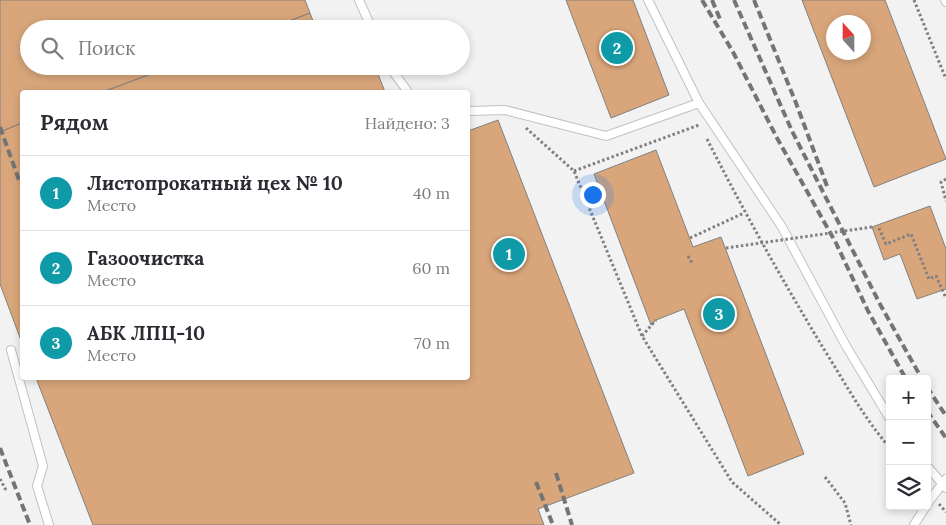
<!DOCTYPE html>
<html lang="ru">
<meta charset="utf-8">
<style>
body{margin:0;font-family:Lora,serif;background:#f2f2f3;color:#2b2b33}
.controls{position:absolute;right:15px;bottom:15px;display:grid;overflow:hidden;border-radius:5px;box-shadow:0 2px 8px #0003}
.controls button{width:45px;height:45px;display:grid;place-items:center;padding:0;border:0;border-bottom:1px solid #e1e1e2;background:#fff;color:#2b2b33;font:25px sans-serif}
.compass{position:absolute;left:826px;top:15px;width:45px;height:45px;border-radius:50%;background:#fff;box-shadow:0 2px 8px #0003;rotate:339deg}
.you{position:absolute;left:592px;top:194px;width:18px;height:18px;margin:-12px;border:4px solid #fff;border-radius:50%;background:#1a73e8;box-shadow:0 0 0 8px #1a73e833}
.badge{display:grid;place-items:center;width:32px;height:32px;border-radius:50%;background:#ea580c;color:#fff;font-size:16px;font-weight:700}
.pin{position:absolute;translate:-50% -50%;border:2px solid #fff;box-shadow:0 1px 5px #0006}
.list{margin:0;padding:0;list-style:none}
h2{display:flex;justify-content:space-between;align-items:center;height:65px;margin:0;padding:0 20px;font-size:21px}
h2 small{font-size:16px;font-weight:400;color:#7c7c81}
.list li{display:grid;grid-template-columns:32px 1fr auto;gap:15px;align-items:center;box-sizing:border-box;height:75px;padding:0 20px;border-top:1px solid #e1e1e2}
.list b{display:block;font-size:19px;white-space:nowrap}
.list p{margin:0;font-size:16px;white-space:nowrap;color:#7c7c81}
.list em{font-size:16px;font-style:normal;color:#7c7c81}
.icon{flex:none;width:28px;height:28px;fill:none;stroke:currentColor;stroke-width:2;stroke-linecap:round;stroke-linejoin:round}
.map{position:relative;flex:none;width:946px;height:525px;overflow:hidden}
.search{position:absolute;background:#fff;box-shadow:0 2px 8px #0003;left:20px;top:20px;width:450px;height:55px;display:flex;align-items:center;gap:12px;box-sizing:border-box;padding:0 18px;border-radius:28px;color:#7c7c81;font-size:19px}
.panel{position:absolute;background:#fff;box-shadow:0 2px 8px #0003;left:20px;top:90px;width:450px;height:290px;border-radius:5px}
.map>svg:first-child{display:block}
.building{fill:#d9a67b;stroke:#81807f;fill-rule:evenodd}
.lines{fill:none;stroke-linecap:round;stroke-linejoin:round}
.lane-casing{stroke:#c0c1c2;stroke-width:10}
.path{stroke:#808081;stroke-width:3;stroke-dasharray:2.5 2.5;stroke-linecap:butt}
.lane{stroke:#fff;stroke-width:8}
.rail{stroke:#747474;stroke-width:4;stroke-dasharray:8 4;stroke-linecap:butt}
.path-bridge{stroke:#808081;stroke-width:3;stroke-dasharray:2.5 2.5;stroke-linecap:butt}
</style>
<div class="map">
<svg width="946" height="525" viewBox="0 0 946 525">
<rect width="100%" height="100%" fill="#f2f2f3"/>
<!-- building -->
<g class="building">
<path d="M0 0H305L310 13 269 29H29V66H172L103 92H22V123L0 132Z"/>
<path d="M566 0H633L669 95 611 118Z"/>
<path d="M802 0H885L946 159 874 187ZM834 22H864V52H834Z"/>
<path d="M310 13 316 29H269Z"/>
<path d="M172 66H375L385 92H103Z"/>
<path d="M498 120 634 473 538 509 544 525H93L36 378H468V131Z"/>
<path d="M22 123V343L0 284V132Z"/>
<path d="M656 150 693 247 721 237 804 454 748 476 684 309 656 320 651 325 594 174Z"/>
<path d="M930 206 946 249V289L917 299 900 254 884 260 872 227Z"/>
</g>
<g class="lines">
<!-- lane casing -->
<g class="lane-casing">
<g id="lane">
<path d="M359 0 372 29"/>
<path d="M648 0 699 103"/>
<path d="M945 0 946 2"/>
<path d="M389 66 408 92"/>
<path d="M468 111 505 110 606 136 699 103 782 227 846 346 890 419"/>
<path d="M11 350 43 466 37 486 49 525"/>
<path d="M927 466 946 488"/>
<path d="M927 504 946 479"/>
<path d="M914 525 926 506"/>
</g>
</g>
<!-- path -->
<g class="path">
<path d="M914 0 946 79"/>
<path d="M526 128 574 171 642 336 732 482 781 525"/>
<path d="M707 139C743 210 781 278 822 346 844 381 863 417 890 448"/>
<path d="M574 171 699 125"/>
<path d="M946 179 941 182 946 201"/>
<path d="M879 228 886 244 911 234 929 279 936 276 946 298"/>
<path d="M690 238 744 213"/>
<path d="M688 256 692 263"/>
<path d="M642 336 656 320"/>
<path d="M825 477 845 503 851 525"/>
<path d="M0 479 7 492"/>
<path d="M939 504 946 512"/>
</g>
<!-- lane -->
<use href="#lane" class="lane"/>
<!-- rail -->
<g class="rail">
<path d="M702 0 733 52 777 138 836 243 868 311 906 379"/>
<path d="M712 0 720 19"/>
<path d="M734 0 792 131 881 306 922 379"/>
<path d="M754 0 796 103 827 186"/>
<path d="M0 127 20 183"/>
<path d="M927 387 946 416"/>
<path d="M927 411 946 438"/>
<path d="M0 448 30 525"/>
<path d="M556 473 572 525"/>
<path d="M536 482 553 525"/>
</g>
<!-- path-bridge -->
<path class="path-bridge" d="M726 248 872 227"/>
</g>
</svg>
<div class="controls">
<button>+</button>
<button>−</button>
<button><svg class="icon" aria-label="layers" viewBox="0 0 24 24"><path d="M12 4l9 5-9 5-9-5zM3 14l9 5 9-5"/></svg></button>
</div>
<svg class="compass" viewBox="-18 -18 36 36"><path d="M0-13l5 13h-10z" fill="#e53935"/><path d="M0 13l5-13h-10z" fill="#7c7c81"/></svg>
<div class="you"></div>
<div class="pin badge" style="left:509px;top:254px;background:#0f9aa8">1</div>
<div class="pin badge" style="left:617px;top:48px;background:#0f9aa8">2</div>
<div class="pin badge" style="left:719px;top:314px;background:#0f9aa8">3</div>
<div class="search"><svg class="icon" aria-label="search" viewBox="0 0 24 24"><circle cx="10" cy="10" r="6"/><path d="M15 15l6 6"/></svg>Поиск</div>
<section class="panel">
<h2>Рядом<small>Найдено: 3</small></h2>
<ul class="list">
<li><span class="badge" style="background:#0f9aa8">1</span><div><b>Листопрокатный цех № 10</b><p>Место</p></div><em>40 m</em></li>
<li><span class="badge" style="background:#0f9aa8">2</span><div><b>Газоочистка</b><p>Место</p></div><em>60 m</em></li>
<li><span class="badge" style="background:#0f9aa8">3</span><div><b>АБК ЛПЦ-10</b><p>Место</p></div><em>70 m</em></li>
</ul>
</section>
</div>
